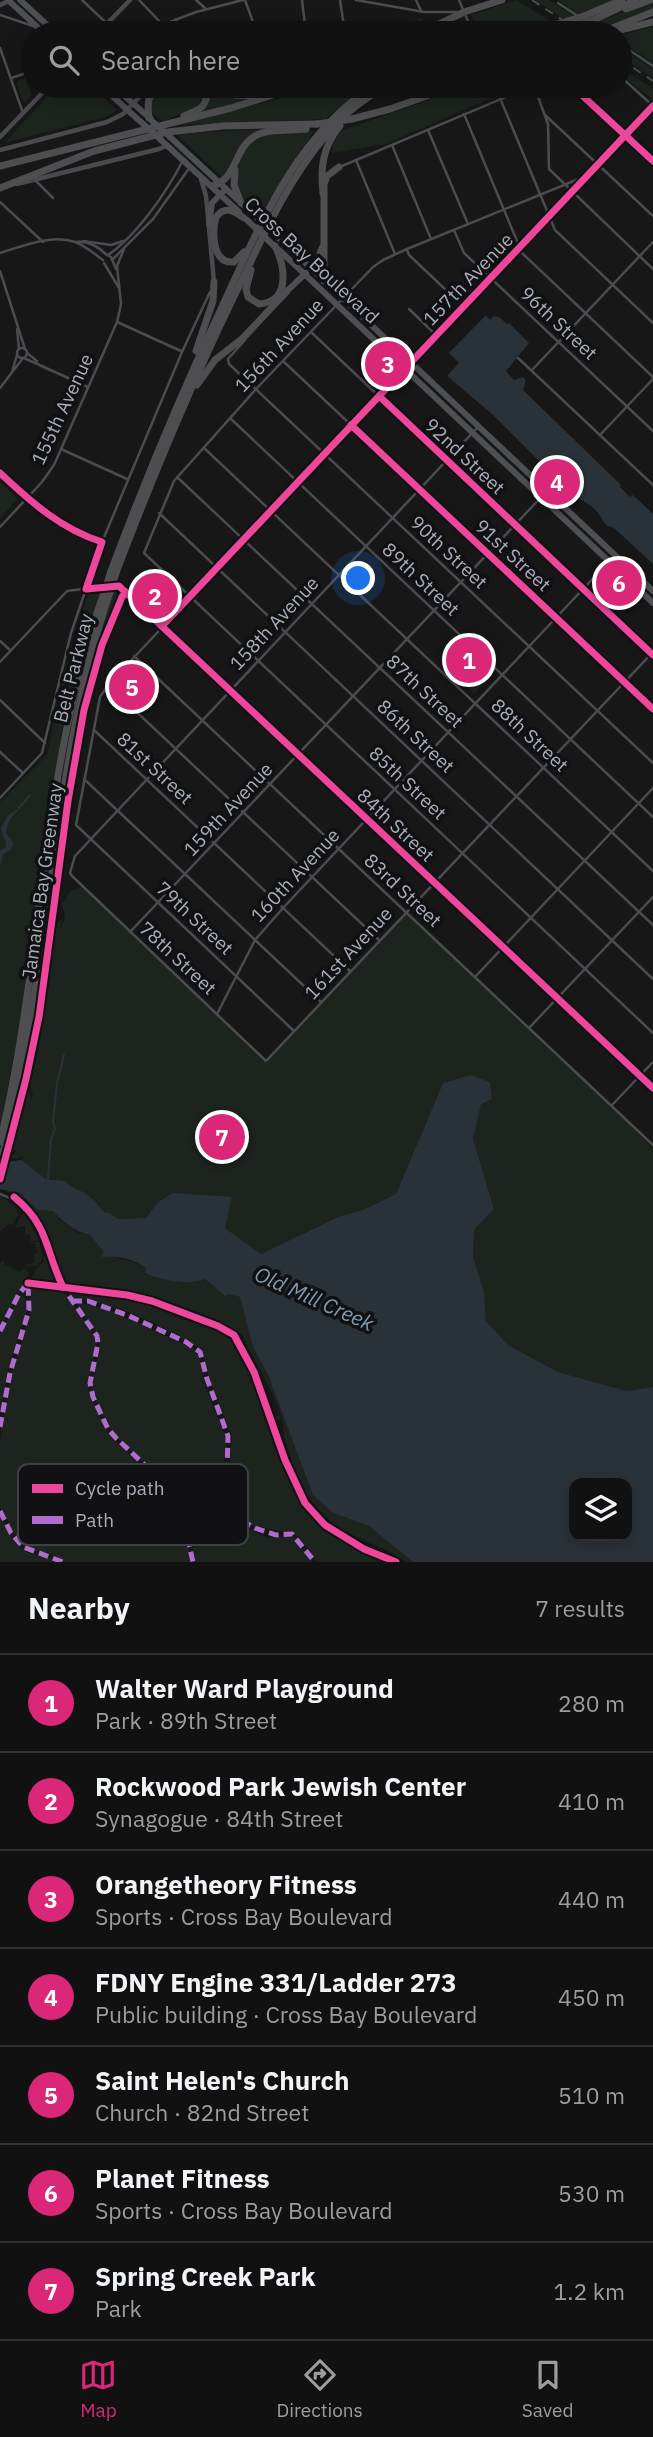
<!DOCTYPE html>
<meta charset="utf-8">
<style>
body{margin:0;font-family:"IBM Plex Sans",sans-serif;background:#1e1f1f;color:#f1f3f6}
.controls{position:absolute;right:21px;bottom:21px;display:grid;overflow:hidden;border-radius:14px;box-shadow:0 4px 18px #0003}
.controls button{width:63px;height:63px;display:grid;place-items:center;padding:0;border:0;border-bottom:2px solid #303131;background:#111;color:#f1f3f6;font:35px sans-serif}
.you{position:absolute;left:359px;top:579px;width:24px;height:24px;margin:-18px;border:5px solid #fff;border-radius:50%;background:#1a73e8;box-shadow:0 0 0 10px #1a73e833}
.badge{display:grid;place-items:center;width:46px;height:46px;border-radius:50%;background:#db2777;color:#fff;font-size:23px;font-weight:700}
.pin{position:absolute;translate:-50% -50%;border:4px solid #fff;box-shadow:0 2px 7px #0006}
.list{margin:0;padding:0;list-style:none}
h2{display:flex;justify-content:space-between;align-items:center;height:91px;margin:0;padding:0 28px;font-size:30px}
h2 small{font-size:23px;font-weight:400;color:#9c9d9f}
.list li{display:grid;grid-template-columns:46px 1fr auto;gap:21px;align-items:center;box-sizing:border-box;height:98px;padding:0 28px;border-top:2px solid #303131}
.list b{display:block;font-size:26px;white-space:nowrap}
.list p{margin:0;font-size:23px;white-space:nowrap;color:#9c9d9f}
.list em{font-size:23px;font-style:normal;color:#9c9d9f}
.icon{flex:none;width:38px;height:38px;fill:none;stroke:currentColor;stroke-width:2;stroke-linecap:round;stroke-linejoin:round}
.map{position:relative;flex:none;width:653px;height:1562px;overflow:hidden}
.search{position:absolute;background:#111;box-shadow:0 4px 18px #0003;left:21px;right:21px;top:21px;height:77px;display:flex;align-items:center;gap:18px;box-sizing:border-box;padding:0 24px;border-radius:38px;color:#9c9d9f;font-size:26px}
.sheet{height:777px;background:#111}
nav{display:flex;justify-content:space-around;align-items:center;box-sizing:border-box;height:98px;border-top:2px solid #303131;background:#111;font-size:19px;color:#9c9d9f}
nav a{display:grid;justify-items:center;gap:4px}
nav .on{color:#db2777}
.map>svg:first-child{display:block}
.green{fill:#1d241e}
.water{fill:#2a3239;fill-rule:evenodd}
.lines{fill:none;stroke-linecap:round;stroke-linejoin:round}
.stream{stroke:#2a3239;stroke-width:2}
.street{stroke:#4b4c50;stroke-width:2.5}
.secondary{stroke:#4a4a4e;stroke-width:4.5}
.primary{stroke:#4d4f52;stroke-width:6}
.highway{stroke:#4e4e51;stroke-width:7}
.rail{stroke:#4b4c4f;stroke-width:2;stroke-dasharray:9 7;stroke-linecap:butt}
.street-bridge{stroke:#4b4c50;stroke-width:2.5}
.primary-bridge{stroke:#4d4f52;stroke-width:6}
.highway-bridge{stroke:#4e4e51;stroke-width:7}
.quiet{stroke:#b06ccc;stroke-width:5;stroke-dasharray:10 5;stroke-linecap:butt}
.cycleway-casing{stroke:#111113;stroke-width:11}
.cycleway{stroke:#ed469a;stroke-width:7}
.labels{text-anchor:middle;stroke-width:7;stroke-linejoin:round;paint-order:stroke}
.street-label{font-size:19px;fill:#a8adb8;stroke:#111113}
.water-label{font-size:21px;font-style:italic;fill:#7f9bb3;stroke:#111113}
.key{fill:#111113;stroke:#3e4045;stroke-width:2}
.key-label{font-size:19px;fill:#a8adb8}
</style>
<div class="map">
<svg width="653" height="1562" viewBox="0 0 653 1562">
<rect width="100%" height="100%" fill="#171717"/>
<!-- green -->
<g class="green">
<path d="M516 0 554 23 512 33H478L471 15Z"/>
<path d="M535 0H549L573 16 563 19Z"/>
<path d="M558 0H615L579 14Z"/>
<path d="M653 2V10L594 33H563Z"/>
<path d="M422 17 424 26 414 33H387Z"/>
<path d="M653 27V63L620 41V35Z"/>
<path d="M620 47 653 69V78L620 57Z"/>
<path d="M620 67 653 89V100L620 74Z"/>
<path d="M25 78 32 95 24 103 16 82Z"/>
<path d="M57 86H90L117 110 108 116 4 143Z"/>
<path d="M168 86H194L202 93V100L194 109 163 121 151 112 150 102 160 88Z"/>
<path d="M204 86H210L245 99 237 103 199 113 202 111Z"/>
<path d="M328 86H367L325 119 183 125V123Z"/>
<path d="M469 86H490L494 97 386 144 332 153 333 142 343 130Z"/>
<path d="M263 129 264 131 242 144 223 178 176 134Z"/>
<path d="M314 131 261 213C254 207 242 200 238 190 231 171 241 146 259 137 274 130 298 133 314 131Z"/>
<path d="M0 482 18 499 0 518Z"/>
<path d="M113 591 122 596 100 645 76 744 68 785 38 1014 21 1098 9 1137 37 1002 74 741 97 640Z"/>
<path d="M100 593 61 735 58 756 61 757 35 944 0 1128V802L47 755 64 675 88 594Z"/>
<path d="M454 636 494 674 474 694 464 685 474 674 444 646Z"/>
<path d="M81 886 266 1061 406 912 612 1105 653 1149V1387L626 1391 558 1372 508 1345 486 1321 484 1291 473 1257 474 1230 494 1209 473 1139 481 1103 491 1099 490 1082 470 1075 443 1083 396 1194 363 1210 338 1217 261 1254 225 1228 232 1197 158 1202 147 1218 118 1219 110 1213H105C88 1196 70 1181 45 1180L22 1160 24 1157 12 1159V1155L16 1152 13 1147 10 1148V1145L27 1083 31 1098 33 1095 29 1081 31 1065 33 1063 31 1056 42 991 47 986H45L50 964 49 962 54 926 62 919 61 928 65 917 62 904 71 890H76Z"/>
<path d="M0 1189 20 1193 34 1206 53 1211 60 1220 78 1233 90 1235C96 1240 100 1249 106 1253 118 1261 134 1259 146 1268L145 1273C161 1279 188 1285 205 1279L225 1296 229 1294 240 1297 253 1347 269 1377 333 1513 369 1526 413 1562H406C383 1545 353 1540 330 1521 306 1502 292 1466 284 1437 283 1430 284 1423 281 1416 271 1386 254 1361 241 1333L238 1335 263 1383 274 1416 280 1415 281 1419 276 1421 296 1480 266 1397 236 1335C186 1303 123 1292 65 1286L53 1260 45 1230 38 1217 13 1194Z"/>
<path d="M0 1196 16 1206 15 1208 17 1209 18 1215 12 1226 10 1223 0 1231Z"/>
<path d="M22 1214H25L39 1240 28 1243 31 1241 29 1234 25 1235V1226L15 1228Z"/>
<path d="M45 1239 50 1266 54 1267 62 1286 31 1281C35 1260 50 1271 42 1241Z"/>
<path d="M39 1241 43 1259 36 1266H26L24 1258 27 1265 35 1262 34 1254 38 1252 35 1244H28Z"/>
<path d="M4 1260V1264L20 1272 21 1269 27 1270 29 1274 0 1329V1263Z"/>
<path d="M32 1285 63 1290 94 1335 96 1343 88 1391 105 1428 114 1441 172 1493 177 1503 192 1562H65L54 1555 29 1549 20 1543 0 1507V1440L11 1376 31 1311 30 1290Z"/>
<path d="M72 1291 134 1300 188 1318 231 1335 239 1344 256 1380 285 1465 299 1494 313 1517 331 1533 382 1562H317L297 1535 252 1525 241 1515 234 1504 229 1466 232 1436 210 1382 203 1354 196 1346C167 1329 136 1313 104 1304 93 1301 80 1301 71 1297Z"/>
<path d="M21 1294 26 1299 27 1310 8 1369 0 1415V1334Z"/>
<path d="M78 1302 111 1311 194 1349 199 1357 204 1382 224 1434 226 1443 223 1469 233 1512 250 1529 268 1538 289 1535 294 1537 312 1562H196L187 1523 175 1489 123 1444 110 1429 100 1410 92 1391 91 1381 100 1349 97 1334 77 1306Z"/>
<path d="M0 1514C8 1527 11 1545 26 1552 37 1557 49 1556 60 1562H0Z"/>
</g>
<!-- water -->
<g class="water">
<path d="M486 315 490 320 494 316 499 317 507 324 509 323 529 343 506 371 514 380 523 377 526 380 523 390 621 485 620 487 630 497 633 495 653 514V564L613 527C603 526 604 520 599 514 591 504 583 502 573 494L575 490H573L555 472 552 474 492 414 447 376 459 363 449 353Z"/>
<path d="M21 807C12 816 8 819 6 833L13 843 12 848 3 855 0 867V851L6 847V842L1 829 8 815Z"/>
<path d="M470 1075 490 1082 492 1099 481 1104 473 1139 494 1209 474 1230 473 1257 484 1291 486 1321 508 1345 558 1372 626 1391 653 1387V1562H413L369 1526 333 1513 313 1495 269 1377 253 1347 240 1297 229 1294 225 1296 205 1279C187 1286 162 1280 145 1273L146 1268C134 1259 116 1255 102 1257L103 1251 90 1235C76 1232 63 1223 53 1211L38 1210 20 1193 0 1189V1160L7 1162 22 1160 45 1179 65 1181C71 1188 81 1190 89 1196 96 1201 99 1207 105 1213H110L118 1219 146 1218 158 1202 173 1193 232 1197 225 1228 261 1254 338 1217 363 1210 396 1194 443 1083ZM574 1483H627V1536H574Z"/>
</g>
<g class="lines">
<!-- stream -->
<g class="stream">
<path d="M19 808 30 795"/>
<path d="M48 1179 51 1139 55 1129 53 1122 57 1083 64 1055"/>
</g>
<!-- street -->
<g class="street">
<path d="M82 0 117 33"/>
<path d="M139 0 163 25"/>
<path d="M196 0 206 9"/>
<path d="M245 0 257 33"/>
<path d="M302 0 306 33"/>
<path d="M340 0 345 33"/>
<path d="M356 0 424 12H457"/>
<path d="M416 0 421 11"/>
<path d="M459 0 473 33"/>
<path d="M0 15 33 26"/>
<path d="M176 19 184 33"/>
<path d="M141 33 196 12 243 0"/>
<path d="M620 44 653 66"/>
<path d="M0 48 23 113"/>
<path d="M620 76 653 106"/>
<path d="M11 78 33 71"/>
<path d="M222 86H238"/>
<path d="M495 86 555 230 653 323"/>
<path d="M534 86 548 124 549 169 653 269"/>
<path d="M572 86 653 161"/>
<path d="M464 114 522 253 653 377"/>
<path d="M545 115 653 216"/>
<path d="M428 130 468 224"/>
<path d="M392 145 431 239"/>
<path d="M356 160 395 254"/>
<path d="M342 166 532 86"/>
<path d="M586 176 407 249 383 260 373 267 256 389 174 481 144 553 653 1033"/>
<path d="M35 180 53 198"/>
<path d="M0 202 43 242"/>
<path d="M454 230 464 253 653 431"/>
<path d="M83 241 111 245 123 241"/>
<path d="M76 242C87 240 99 247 107 255"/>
<path d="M407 250 409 255 464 307"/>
<path d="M0 253C22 246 52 234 75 242 86 246 94 254 103 260"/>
<path d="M107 255 111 257 116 269"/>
<path d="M108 255C137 235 167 192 183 160"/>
<path d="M112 260 153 219 190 167"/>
<path d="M104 263 119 288"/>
<path d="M0 271 25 349"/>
<path d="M409 309 436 335"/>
<path d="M117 322 181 351"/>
<path d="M17 329 19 349"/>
<path d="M312 333 653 655"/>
<path d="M245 340 228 359 229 364 653 763"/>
<circle cx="22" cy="353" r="5"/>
<path d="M27 353 37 361"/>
<path d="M24 358 88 387"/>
<path d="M518 358 653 485"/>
<path d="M283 361 653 709"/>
<path d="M532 370 653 242"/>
<path d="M12 372 17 355"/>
<path d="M0 388 23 358"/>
<path d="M230 418 653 817"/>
<path d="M478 427 75 856 70 873 72 876 266 1061 653 652"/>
<path d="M600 435 653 379"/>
<path d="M204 448 653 871"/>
<path d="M61 449 127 479"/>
<path d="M0 473C31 502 60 528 101 541"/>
<path d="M177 477 653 925"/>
<path d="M159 513 653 979"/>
<path d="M0 527 42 482 54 465 117 322 121 304 117 266 124 249"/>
<path d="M115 585 119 586 172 635 653 1088"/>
<path d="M0 641 10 650"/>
<path d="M134 656 653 1145"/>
<path d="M0 662 67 591 105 586"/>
<path d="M109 686 379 940"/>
<path d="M0 700 45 743"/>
<path d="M94 730 350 971"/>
<path d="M0 752 23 773"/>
<path d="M84 779 321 1002"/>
<path d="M0 798 42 753 71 633 102 542 182 352 210 292"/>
<path d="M130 932 546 492"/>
<path d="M475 977 653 788"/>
<path d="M217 1014 255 940 283 908 614 556"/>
<path d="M529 1028 653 897"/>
<path d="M294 1031 76 825 100 697 108 685 653 106"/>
<path d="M612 1105 653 1062"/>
<path d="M0 1194 12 1199 19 1207"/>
</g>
<!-- secondary -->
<g class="secondary">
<path d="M0 5 9 1"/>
<path d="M98 33 130 0"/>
<path d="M0 137 49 86"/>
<path d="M0 150 107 122 123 114 150 86"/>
<path d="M201 179 206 196 214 282"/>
<path d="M17 184 159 149 168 145"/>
</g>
<!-- primary -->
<g class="primary">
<path d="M8 0 44 33"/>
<path d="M20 0 56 33"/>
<path d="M101 86 142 123"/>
<path d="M113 86 151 119"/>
<path d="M170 137 252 213"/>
<path d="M161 140 239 212"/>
<path d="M209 224 212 203 223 192"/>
<path d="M279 238 653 591"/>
<path d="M278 249 653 603"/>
<path d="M287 291 306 273"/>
</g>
<!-- highway -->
<g class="highway">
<path d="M626 9 650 0"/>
<path d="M616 31 653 22"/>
<path d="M421 33 464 12 502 0"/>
<path d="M528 33 584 16 622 0"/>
<path d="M553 33 593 20 636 0"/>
<path d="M600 33 653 12"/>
<path d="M214 86 235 95 259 96"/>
<path d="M291 94 321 86"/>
<path d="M184 116C196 111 208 108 206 93L201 86"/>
<path d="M149 118C147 103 147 93 162 86"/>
<path d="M352 119 390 109 455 86"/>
<path d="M0 166 231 108 301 86"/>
<path d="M235 170 234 185 241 203"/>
<path d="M212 186C238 179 233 149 255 136 269 128 290 131 306 129"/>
<path d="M0 188 94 151 167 132 223 126 317 124"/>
<path d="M323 193C320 167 323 146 340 126"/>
<path d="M244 252 234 262C212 264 212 233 216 217 225 205 234 211 244 218"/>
<path d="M311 268 318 260 322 248"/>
<path d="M251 270 246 289 248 297 259 304C291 302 285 266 275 246"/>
<path d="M324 281V184L327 176 339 167"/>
<path d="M196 351 213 301 214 282"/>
<path d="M197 385 215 360 243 338 287 291"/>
<path d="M117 570C155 471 196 373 243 278 267 227 292 174 329 132 345 113 365 98 387 86"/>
<path d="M111 571C144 483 180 396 220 311 258 230 295 135 374 86"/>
<path d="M0 1142C44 961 40 769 104 593"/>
<path d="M0 1164C18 1092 31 1019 42 945 59 824 70 709 110 592"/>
</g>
<!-- rail -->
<g class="rail">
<path d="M532 0 582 33"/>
<path d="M620 59 653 81"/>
</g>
<!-- street-bridge -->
<path class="street-bridge" d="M558 3 604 33"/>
<!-- primary-bridge -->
<g class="primary-bridge">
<path d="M152 121 170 137"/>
<path d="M142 123 161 140"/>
<path d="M252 213 279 238"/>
<path d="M247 220 274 246"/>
</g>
<!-- highway-bridge -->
<g class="highway-bridge">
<path d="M317 124 352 119"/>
<path d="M110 592 117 570"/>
<path d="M104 593 111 571"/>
</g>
<!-- quiet -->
<g class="quiet">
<path d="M69 1296 97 1336 98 1343 90 1383 93 1397 108 1429 117 1439 175 1493 182 1512 193 1562"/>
<path d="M72 1301H88L129 1316 186 1342 200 1352 207 1379 228 1436 227 1470 232 1502 235 1509 246 1523 255 1528 276 1535 292 1534 315 1562"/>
<path d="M0 1331 19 1294 28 1283"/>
<path d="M0 1427 10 1373 29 1310 28 1283"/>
<path d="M0 1511 11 1533 23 1547 63 1562"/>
</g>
<!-- cycleway casing -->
<g class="cycleway-casing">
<g id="cycleway">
<path d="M572 86 653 161"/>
<path d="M379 396 653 655"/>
<path d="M351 425 653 709"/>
<path d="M0 473C31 502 61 529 102 542L86 589 119 586 653 1088"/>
<path d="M162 626 653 106"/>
<path d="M0 1179 26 1079 39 1017 68 801 84 710 102 645 122 597 126 592"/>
<path d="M14 1197C49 1225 45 1250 63 1287"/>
<path d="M28 1283 127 1295 152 1301 218 1326 234 1335 254 1372 285 1460 305 1503 325 1525 364 1549 396 1562"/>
</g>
</g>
<!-- cycleway -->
<use href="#cycleway" class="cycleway"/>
</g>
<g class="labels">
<!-- street labels -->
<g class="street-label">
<text transform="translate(312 260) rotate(43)" y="7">Cross Bay Boulevard</text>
<text transform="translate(468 279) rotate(-46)" y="7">157th Avenue</text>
<text transform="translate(559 323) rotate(43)" y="7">96th Street</text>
<text transform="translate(279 345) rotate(-47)" y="7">156th Avenue</text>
<text transform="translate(62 409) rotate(-65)" y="7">155th Avenue</text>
<text transform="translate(465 456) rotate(43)" y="7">92nd Street</text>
<text transform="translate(449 552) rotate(43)" y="7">90th Street</text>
<text transform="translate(513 555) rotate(43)" y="7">91st Street</text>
<text transform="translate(421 579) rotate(43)" y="7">89th Street</text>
<text transform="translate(274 623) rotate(-47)" y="7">158th Avenue</text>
<text transform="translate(73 668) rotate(-76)" y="7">Belt Parkway</text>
<text transform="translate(425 691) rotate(43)" y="7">87th Street</text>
<text transform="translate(530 735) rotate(43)" y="7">88th Street</text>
<text transform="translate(416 736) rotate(43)" y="7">86th Street</text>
<text transform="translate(155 768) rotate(43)" y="7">81st Street</text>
<text transform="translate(408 783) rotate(43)" y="7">85th Street</text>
<text transform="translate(228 809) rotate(-47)" y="7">159th Avenue</text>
<text transform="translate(396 825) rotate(43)" y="7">84th Street</text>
<text transform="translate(295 875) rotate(-47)" y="7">160th Avenue</text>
<text transform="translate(42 881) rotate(-82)" y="7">Jamaica Bay Greenway</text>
<text transform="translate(403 890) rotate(43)" y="7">83rd Street</text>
<text transform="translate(195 918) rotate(43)" y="7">79th Street</text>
<text transform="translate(348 953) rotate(-47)" y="7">161st Avenue</text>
<text transform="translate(178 958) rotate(43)" y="7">78th Street</text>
</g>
<!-- water labels -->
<g class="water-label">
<text transform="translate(314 1299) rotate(24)" y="7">Old Mill Creek</text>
</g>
</g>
<!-- legend -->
<rect x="18" y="1464" width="230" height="81" rx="10" class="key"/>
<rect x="32" y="1484" width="31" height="9" fill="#ed469a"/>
<rect x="32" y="1516" width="31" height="8" fill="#b06ccc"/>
<g class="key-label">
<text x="75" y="1495">Cycle path</text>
<text x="75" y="1527">Path</text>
</g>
</svg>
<div class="controls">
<button><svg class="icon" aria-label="layers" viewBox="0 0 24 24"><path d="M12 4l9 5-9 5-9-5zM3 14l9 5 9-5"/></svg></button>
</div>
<div class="you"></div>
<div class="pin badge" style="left:469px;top:660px">1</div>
<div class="pin badge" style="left:155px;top:596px">2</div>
<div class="pin badge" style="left:388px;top:364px">3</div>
<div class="pin badge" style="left:557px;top:482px">4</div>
<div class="pin badge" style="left:132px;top:687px">5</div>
<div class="pin badge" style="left:619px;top:583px">6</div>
<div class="pin badge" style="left:222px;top:1137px">7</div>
<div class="search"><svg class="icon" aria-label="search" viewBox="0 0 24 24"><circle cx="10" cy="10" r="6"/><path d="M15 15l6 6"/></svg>Search here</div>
</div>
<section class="sheet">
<h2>Nearby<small>7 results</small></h2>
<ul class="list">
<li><span class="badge">1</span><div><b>Walter Ward Playground</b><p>Park · 89th Street</p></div><em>280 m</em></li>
<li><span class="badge">2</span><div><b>Rockwood Park Jewish Center</b><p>Synagogue · 84th Street</p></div><em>410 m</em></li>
<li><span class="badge">3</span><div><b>Orangetheory Fitness</b><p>Sports · Cross Bay Boulevard</p></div><em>440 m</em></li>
<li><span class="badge">4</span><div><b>FDNY Engine 331/Ladder 273</b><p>Public building · Cross Bay Boulevard</p></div><em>450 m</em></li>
<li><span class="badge">5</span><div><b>Saint Helen's Church</b><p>Church · 82nd Street</p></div><em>510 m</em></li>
<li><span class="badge">6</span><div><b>Planet Fitness</b><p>Sports · Cross Bay Boulevard</p></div><em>530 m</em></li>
<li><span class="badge">7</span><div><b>Spring Creek Park</b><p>Park</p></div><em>1.2 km</em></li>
</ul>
</section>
<nav>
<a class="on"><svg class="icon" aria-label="map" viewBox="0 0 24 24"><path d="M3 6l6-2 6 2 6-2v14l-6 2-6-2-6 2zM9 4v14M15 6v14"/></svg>Map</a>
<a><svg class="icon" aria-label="directions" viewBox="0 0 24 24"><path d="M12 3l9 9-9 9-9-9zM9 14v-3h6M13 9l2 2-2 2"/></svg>Directions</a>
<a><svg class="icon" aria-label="saved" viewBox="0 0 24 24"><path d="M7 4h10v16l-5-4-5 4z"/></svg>Saved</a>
</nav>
